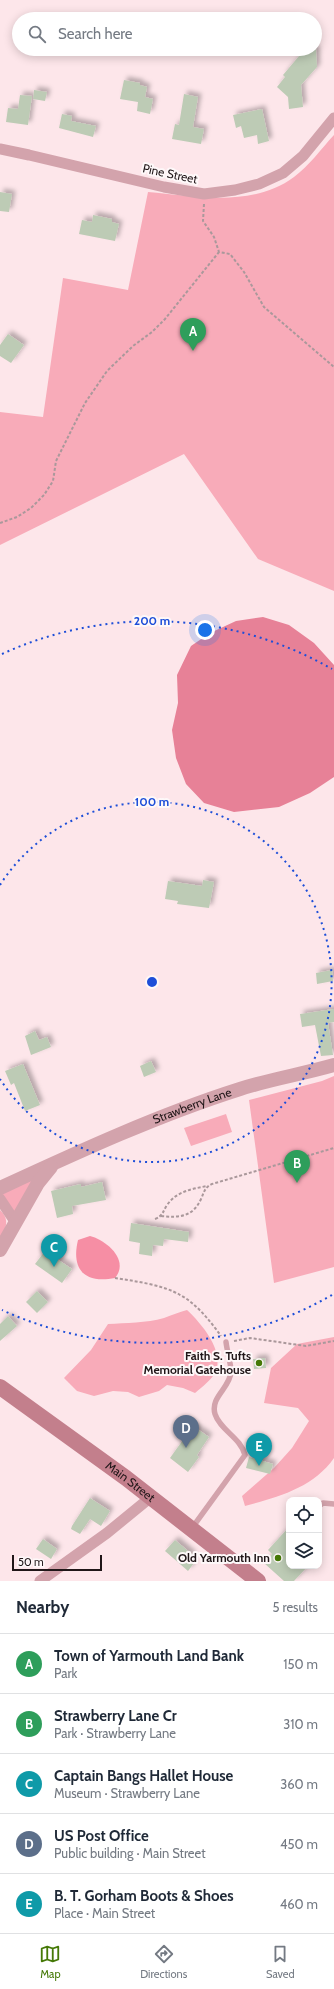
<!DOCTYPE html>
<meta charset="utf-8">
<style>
body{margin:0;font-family:Cabin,sans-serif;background:#f6f6f7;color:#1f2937}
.controls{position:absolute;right:12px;bottom:12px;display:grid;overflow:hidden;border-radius:8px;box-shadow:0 2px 10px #0003}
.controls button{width:36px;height:36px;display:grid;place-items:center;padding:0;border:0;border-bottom:1px solid #e0e1e3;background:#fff;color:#1f2937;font:20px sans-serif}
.scale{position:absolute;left:12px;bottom:10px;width:90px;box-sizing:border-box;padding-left:4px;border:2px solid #201618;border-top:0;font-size:11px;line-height:14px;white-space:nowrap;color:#201618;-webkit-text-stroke:3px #fef8f9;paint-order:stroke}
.you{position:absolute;left:205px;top:630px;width:14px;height:14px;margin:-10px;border:3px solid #fff;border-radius:50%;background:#1a73e8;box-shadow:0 0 0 6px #1a73e833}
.badge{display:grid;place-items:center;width:26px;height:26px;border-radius:50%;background:#457907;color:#fff;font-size:13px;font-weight:700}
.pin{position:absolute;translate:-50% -33px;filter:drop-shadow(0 1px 2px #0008)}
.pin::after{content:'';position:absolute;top:21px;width:14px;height:12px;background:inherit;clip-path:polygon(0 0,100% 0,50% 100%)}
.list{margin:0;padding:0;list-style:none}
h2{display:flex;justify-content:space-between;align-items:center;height:52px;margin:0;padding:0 16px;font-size:17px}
h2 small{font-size:13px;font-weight:400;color:#747a83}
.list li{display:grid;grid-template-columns:26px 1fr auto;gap:12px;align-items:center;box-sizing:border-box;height:60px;padding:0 16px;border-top:1px solid #e0e1e3}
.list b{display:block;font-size:15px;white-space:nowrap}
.list p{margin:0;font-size:13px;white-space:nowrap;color:#747a83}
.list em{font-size:13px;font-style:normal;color:#747a83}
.icon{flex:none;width:22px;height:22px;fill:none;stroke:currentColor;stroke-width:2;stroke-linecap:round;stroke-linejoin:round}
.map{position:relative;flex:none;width:334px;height:1581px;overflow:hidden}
.search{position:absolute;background:#fff;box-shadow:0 2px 10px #0003;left:12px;right:12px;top:12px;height:44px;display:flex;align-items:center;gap:10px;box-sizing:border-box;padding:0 14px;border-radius:22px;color:#747a83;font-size:15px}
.sheet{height:352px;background:#fff}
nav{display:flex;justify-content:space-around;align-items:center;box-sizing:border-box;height:56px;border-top:1px solid #e0e1e3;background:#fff;font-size:11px;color:#747a83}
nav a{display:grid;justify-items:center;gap:2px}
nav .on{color:#457907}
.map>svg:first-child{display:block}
.green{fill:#f8abb9}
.forest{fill:#f68ea4}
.water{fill:#e78197}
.building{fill:#bdcbb5;filter:url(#shadow)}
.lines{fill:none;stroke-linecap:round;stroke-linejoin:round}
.path{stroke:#aa989b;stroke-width:2;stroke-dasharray:3 2;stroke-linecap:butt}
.service{stroke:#d3a3ac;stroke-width:5.5}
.minor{stroke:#d3a3ac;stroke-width:11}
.tertiary{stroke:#d3a3ac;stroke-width:14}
.secondary{stroke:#c37f8c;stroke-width:16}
.ring{fill:none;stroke:#1d4ed8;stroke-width:2;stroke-dasharray:2 4}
.poi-dot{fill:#457907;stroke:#fef8f9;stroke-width:1.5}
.labels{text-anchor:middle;stroke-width:4;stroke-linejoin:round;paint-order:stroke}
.street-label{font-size:12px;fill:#201618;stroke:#fef8f9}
.poi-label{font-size:12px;font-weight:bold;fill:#201618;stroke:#fef8f9;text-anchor:end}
.centre{fill:#1d4ed8;stroke:#fef8f9;stroke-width:2}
.ring-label{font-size:12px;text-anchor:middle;font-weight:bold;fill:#1d4ed8;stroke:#fef8f9;stroke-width:4;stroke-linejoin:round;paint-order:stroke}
</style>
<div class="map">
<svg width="334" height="1581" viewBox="0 0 334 1581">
<defs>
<filter id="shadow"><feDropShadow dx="3.5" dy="-3.5" stdDeviation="2" flood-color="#0004"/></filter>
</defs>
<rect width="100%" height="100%" fill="#fde6ea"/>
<!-- green -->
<g class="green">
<path d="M334 135V591L258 559 184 454 0 545V412L43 417 63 278 128 290 148 192C196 196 252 208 294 177 309 166 321 149 334 135Z"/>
<path d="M334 1076V1267L274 1283 249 1100 322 1081Z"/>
<path d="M226 1114 232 1132 191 1146 184 1128Z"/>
<path d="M33 1179 15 1213 3 1196V1193Z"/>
<path d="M0 1210C11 1220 5 1230 0 1241Z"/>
<path d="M187 1310C201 1323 226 1352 215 1373 210 1381 202 1387 195 1393L183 1388 167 1385 159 1391 139 1397 128 1392 113 1391 94 1396 77 1391 64 1378 91 1350 108 1324C126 1323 146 1323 164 1318 172 1315 179 1312 187 1310Z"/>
<path d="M334 1337V1458C313 1488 278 1497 245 1506L242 1496 274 1468 292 1448 309 1421 298 1408 264 1403 271 1368 297 1344Z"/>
</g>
<!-- forest -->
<path class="forest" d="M90 1236C106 1240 130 1260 115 1278 84 1284 71 1269 78 1240Z"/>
<!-- water -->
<path class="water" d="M263 617 289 625 314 643 334 665V777L310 793 279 807 234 812 204 803 186 784 176 758 172 730 178 703 177 675 191 646 210 633 236 621Z"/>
<!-- building -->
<g class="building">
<path d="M305 49H316L317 67 301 85 303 107 289 109 288 97 277 87 285 77 283 75Z"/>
<path d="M124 80 140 83V85L147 87 145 97 153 99 150 114 137 111 138 102 120 99Z"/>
<path d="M34 90 47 92 45 101 33 99Z"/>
<path d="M184 94 198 97 193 127 204 129 201 144 172 139 175 124 179 125Z"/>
<path d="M20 95 32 96 28 125 6 122 8 108 18 109Z"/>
<path d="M262 109 269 141 258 144 257 135 244 138 241 126 236 128 233 115Z"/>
<path d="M62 114 72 116 71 121 96 126 93 137 59 128Z"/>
<path d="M0 192 12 194 9 212 0 211Z"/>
<path d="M93 215 112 219V222L119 224 115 241 79 234 82 220 92 222Z"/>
<path d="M8 334 24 345 11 363 0 356V345Z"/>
<path d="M203 880 214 882 209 908 177 904 178 901 165 899 168 881 202 886Z"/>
<path d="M332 970 333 981 317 984 316 973Z"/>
<path d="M334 1009V1022L328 1023 333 1055 321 1056 315 1025 302 1027 300 1014Z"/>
<path d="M35 1031 39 1040 47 1037 51 1047 31 1055 25 1036Z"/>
<path d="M151 1061 156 1072 144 1077 140 1066Z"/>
<path d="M23 1064 40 1105 25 1111 14 1083 11 1085 5 1071Z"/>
<path d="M102 1182 106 1200 72 1206 73 1214 57 1218 51 1191 81 1184V1187Z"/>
<path d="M131 1223 189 1232 188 1242 164 1239 163 1246 153 1245 152 1256 139 1254 140 1243 129 1241Z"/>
<path d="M45 1251 72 1269 62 1283 35 1264Z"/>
<path d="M37 1291 48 1302 37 1313 26 1302Z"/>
<path d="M8 1316 17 1326 0 1341V1324Z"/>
<path d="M265 1358 266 1368 254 1369 253 1359Z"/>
<path d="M193 1426 209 1437 197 1455 199 1457 188 1472 170 1458Z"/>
<path d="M249 1457 273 1464 270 1474 246 1468Z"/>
<path d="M90 1498 110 1511 101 1526 90 1519 80 1534 71 1529 72 1526Z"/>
<path d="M289 1527V1566H308L294 1581H284L264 1563 272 1554 268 1550Z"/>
<path d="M43 1539 57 1549 51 1559 36 1549Z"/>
<path d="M175 1540 193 1555 189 1559 194 1563 188 1571 165 1551Z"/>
</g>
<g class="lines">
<!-- path -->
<g class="path">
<path d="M204 204 203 221 214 237 219 252 230 254 244 272 264 307 334 367"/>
<path d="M0 523 17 517 31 508 44 495 53 481 56 461 85 403 107 371 133 346 152 332 165 319 219 252"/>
<path d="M161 1216C179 1218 193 1217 201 1199 204 1192 205 1187 212 1184L334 1148"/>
<path d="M155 1219C163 1216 163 1211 167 1205 177 1191 192 1189 207 1186"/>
<path d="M115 1278C134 1281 164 1285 180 1295 196 1303 211 1322 221 1336"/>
<path d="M234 1341 250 1338 306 1346 334 1341"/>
</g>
<!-- service -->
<g class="service">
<path d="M319 1506 323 1503 334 1504"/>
<path d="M192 1528 245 1455C241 1438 220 1430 215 1414 210 1397 230 1388 231 1372 231 1363 227 1351 226 1342"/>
</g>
<!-- minor -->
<g class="minor">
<path d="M0 149 29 155 164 187 204 194 235 190 259 184 283 173 303 156 334 118"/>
<path d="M0 1199 16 1223"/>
<path d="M40 1581 107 1533 151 1497"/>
</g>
<!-- tertiary -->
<g class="tertiary">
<path id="s1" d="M0 1188C78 1152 158 1115 240 1089 271 1079 303 1074 334 1065"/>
<path d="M0 1250 38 1183 51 1167"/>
</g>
<!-- secondary -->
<path class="secondary" id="s2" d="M0 1387 126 1478 258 1581"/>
</g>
<!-- distance rings -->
<g class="ring">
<path d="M0 885A180 180 0 1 1 0 1079"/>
<path d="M332 1295A361 361 0 0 1 2 1310M2 654A361 361 0 0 1 332 669"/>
</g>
<!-- markers -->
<g class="poi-dot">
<circle cx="259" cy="1363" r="4"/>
<circle cx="278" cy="1558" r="4"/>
</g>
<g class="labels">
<!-- street labels -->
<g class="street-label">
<text transform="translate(170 174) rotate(12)" y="4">Pine Street</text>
<text dy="4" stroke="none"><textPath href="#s1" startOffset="209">Strawberry Lane</textPath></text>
<text dy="4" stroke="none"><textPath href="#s2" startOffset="161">Main Street</textPath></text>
</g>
<!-- poi labels -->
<g class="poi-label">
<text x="251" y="1360">Faith S. Tufts<tspan x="251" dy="14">Memorial Gatehouse</tspan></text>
<text x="270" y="1562">Old Yarmouth Inn</text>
</g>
</g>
<circle cx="152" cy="982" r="6" class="centre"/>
<g class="ring-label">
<text x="152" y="625">200 m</text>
<text x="152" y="806">100 m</text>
</g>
</svg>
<div class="controls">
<button><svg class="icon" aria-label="locate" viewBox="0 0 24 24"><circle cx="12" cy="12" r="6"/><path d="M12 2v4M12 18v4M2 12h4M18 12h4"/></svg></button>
<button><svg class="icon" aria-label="layers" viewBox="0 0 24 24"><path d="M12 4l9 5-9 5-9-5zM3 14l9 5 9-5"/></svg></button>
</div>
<div class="scale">50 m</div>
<div class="you"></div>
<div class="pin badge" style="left:193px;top:351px;background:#2e9e5b">A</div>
<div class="pin badge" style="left:297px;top:1183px;background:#2e9e5b">B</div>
<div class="pin badge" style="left:54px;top:1267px;background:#0f9aa8">C</div>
<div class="pin badge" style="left:186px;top:1448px;background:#5c6f8a">D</div>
<div class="pin badge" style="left:259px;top:1466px;background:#0f9aa8">E</div>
<div class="search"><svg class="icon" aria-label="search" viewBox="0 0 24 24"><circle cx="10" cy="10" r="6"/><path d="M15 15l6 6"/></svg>Search here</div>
</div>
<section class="sheet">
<h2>Nearby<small>5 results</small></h2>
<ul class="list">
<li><span class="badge" style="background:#2e9e5b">A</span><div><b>Town of Yarmouth Land Bank</b><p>Park</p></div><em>150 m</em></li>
<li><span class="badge" style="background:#2e9e5b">B</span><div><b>Strawberry Lane Cr</b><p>Park · Strawberry Lane</p></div><em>310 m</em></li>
<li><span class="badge" style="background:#0f9aa8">C</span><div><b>Captain Bangs Hallet House</b><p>Museum · Strawberry Lane</p></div><em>360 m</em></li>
<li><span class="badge" style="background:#5c6f8a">D</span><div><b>US Post Office</b><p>Public building · Main Street</p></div><em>450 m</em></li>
<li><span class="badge" style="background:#0f9aa8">E</span><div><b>B. T. Gorham Boots &amp; Shoes</b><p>Place · Main Street</p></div><em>460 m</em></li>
</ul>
</section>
<nav>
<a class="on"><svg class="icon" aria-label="map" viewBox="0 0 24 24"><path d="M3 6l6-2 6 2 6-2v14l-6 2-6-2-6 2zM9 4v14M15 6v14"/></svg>Map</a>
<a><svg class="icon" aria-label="directions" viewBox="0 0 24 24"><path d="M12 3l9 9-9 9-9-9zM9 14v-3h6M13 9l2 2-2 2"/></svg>Directions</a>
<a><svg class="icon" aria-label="saved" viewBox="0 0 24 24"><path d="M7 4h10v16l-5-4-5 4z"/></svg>Saved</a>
</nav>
